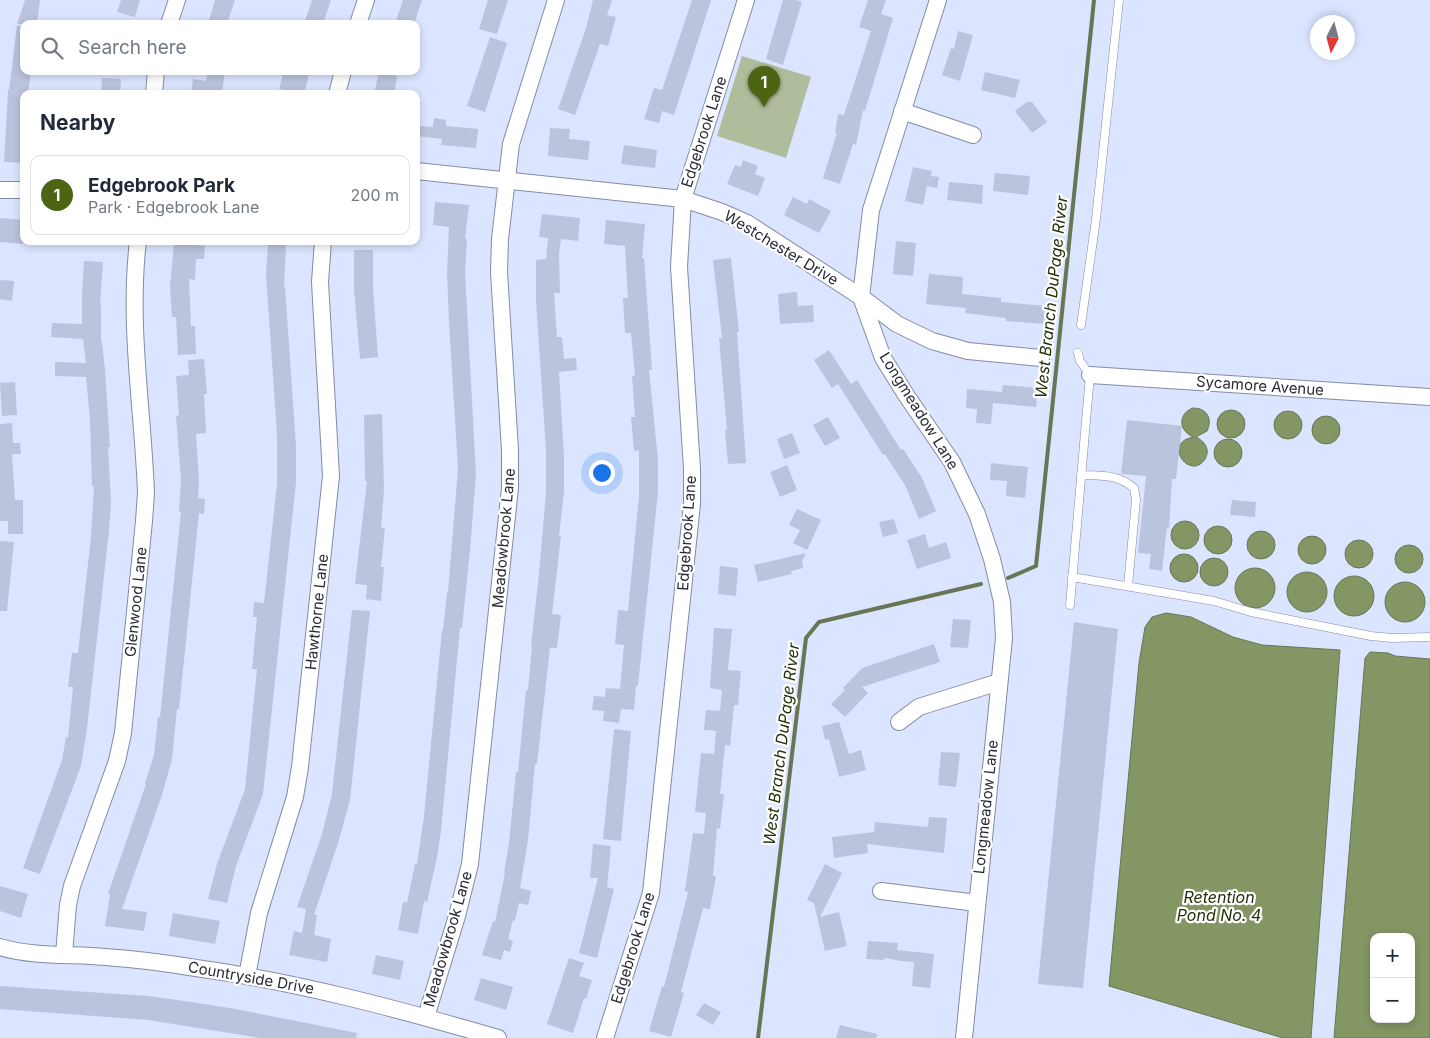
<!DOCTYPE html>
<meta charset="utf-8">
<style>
body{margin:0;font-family:Inter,sans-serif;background:#f6f6f7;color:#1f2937}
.controls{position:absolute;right:15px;bottom:15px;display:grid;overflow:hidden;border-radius:10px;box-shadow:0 2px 8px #0003}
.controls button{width:45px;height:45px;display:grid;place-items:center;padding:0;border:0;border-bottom:1px solid #e0e1e3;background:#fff;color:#1f2937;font:25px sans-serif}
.compass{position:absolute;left:1310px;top:15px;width:45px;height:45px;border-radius:50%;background:#fff;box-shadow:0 2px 8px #0003;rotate:186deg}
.you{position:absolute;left:601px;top:472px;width:18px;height:18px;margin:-12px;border:4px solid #fff;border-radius:50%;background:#1a73e8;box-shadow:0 0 0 8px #1a73e833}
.badge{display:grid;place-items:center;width:32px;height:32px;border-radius:50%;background:#4d6412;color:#fff;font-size:16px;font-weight:700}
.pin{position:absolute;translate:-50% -41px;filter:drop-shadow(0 1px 2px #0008)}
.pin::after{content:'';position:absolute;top:26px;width:18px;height:15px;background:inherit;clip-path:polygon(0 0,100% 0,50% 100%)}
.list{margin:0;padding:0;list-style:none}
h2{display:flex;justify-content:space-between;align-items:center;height:65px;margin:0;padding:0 20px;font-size:21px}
h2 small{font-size:16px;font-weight:400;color:#747a83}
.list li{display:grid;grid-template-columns:32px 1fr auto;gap:15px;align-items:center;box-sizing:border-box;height:80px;margin:0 10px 10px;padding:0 10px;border:1px solid #e0e1e3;border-radius:10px}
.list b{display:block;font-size:19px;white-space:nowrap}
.list p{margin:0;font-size:16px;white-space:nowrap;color:#747a83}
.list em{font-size:16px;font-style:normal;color:#747a83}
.icon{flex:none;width:28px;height:28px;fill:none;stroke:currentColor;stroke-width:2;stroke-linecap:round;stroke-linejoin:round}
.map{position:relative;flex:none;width:1430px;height:1038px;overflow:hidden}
.search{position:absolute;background:#fff;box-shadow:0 2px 8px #0003;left:20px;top:20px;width:400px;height:55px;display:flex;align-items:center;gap:12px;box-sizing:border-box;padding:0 18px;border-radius:10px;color:#747a83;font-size:19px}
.panel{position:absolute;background:#fff;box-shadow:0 2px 8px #0003;left:20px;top:90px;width:400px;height:155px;border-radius:10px}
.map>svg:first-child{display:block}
.green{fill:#b0bd9c}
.water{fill:#839664;stroke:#687656;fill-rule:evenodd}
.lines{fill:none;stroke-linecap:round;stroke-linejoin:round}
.stream{stroke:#687656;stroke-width:4}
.building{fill:#bbc4dd}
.lane-casing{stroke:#838ca3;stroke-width:9}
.street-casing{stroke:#838ca3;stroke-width:18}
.lane{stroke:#fff;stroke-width:8}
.street{stroke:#fff;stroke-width:16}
.labels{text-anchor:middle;stroke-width:4.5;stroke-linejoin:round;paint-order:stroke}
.street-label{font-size:15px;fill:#282b35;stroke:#fff}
.water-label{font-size:16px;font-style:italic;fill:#25310a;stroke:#fff}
</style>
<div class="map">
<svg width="1430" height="1038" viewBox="0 0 1430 1038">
<rect width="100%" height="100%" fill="#dbe5ff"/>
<!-- green -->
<path class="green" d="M742 56 811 77 786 158 717 136Z"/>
<!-- water -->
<g class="water">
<path d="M1193 408C1207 408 1213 419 1207 431L1196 437C1204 441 1211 449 1205 459 1190 482 1161 442 1194 437 1179 432 1177 414 1193 408Z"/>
<circle cx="1231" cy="424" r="14"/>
<circle cx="1288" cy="425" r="14"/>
<circle cx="1326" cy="430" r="14"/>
<circle cx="1228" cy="453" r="14"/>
<circle cx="1185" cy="535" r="14"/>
<circle cx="1218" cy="540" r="14"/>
<circle cx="1261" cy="545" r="14"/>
<circle cx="1312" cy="550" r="14"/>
<circle cx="1359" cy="554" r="14"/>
<circle cx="1409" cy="559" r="14"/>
<circle cx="1184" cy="568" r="14"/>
<circle cx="1214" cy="572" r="14"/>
<circle cx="1255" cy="588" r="20"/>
<circle cx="1307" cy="592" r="20"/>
<circle cx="1354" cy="596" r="20"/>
<circle cx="1405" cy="602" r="20"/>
<path d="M1166 613 1191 617 1233 637 1262 645 1340 650 1311 1038H1283L1109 986 1139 663 1145 627 1152 617Z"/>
<path d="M1370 652 1388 653 1395 656 1430 659V1038H1334L1365 658ZM1374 937H1411V1019H1374Z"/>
</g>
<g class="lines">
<!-- stream -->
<g class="stream">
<path d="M1008 578 1036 566 1094 0"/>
<path d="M758 1038 806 638 819 622 981 584"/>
</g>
</g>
<!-- building -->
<g class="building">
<path d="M25 0H40L37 24H17Z"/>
<path d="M121 0H140L135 17 117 12Z"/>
<path d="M215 0H235L227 24H208Z"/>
<path d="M312 0H331L323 24H304Z"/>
<path d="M403 0H422L414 24H395Z"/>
<path d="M488 0H508L497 34 479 29Z"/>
<path d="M593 0H612L607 15 616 17 608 46 600 44 575 115 558 109 586 28Z"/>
<path d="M692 0H711L674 115 662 111 659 123 644 119 654 88 662 90Z"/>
<path d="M783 0H796L802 2 783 65 766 59Z"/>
<path d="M868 0H886L881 14 893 18 865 111 863 110 856 145 853 144 840 184 823 178 837 133H835L838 114 844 115 871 31 859 27Z"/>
<path d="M17 26H24V71H31L28 94H24V163L4 162 8 90H9Z"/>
<path d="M958 31 973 35 960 81 942 75 951 48 954 49Z"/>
<path d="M490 37 507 43 485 112 467 106Z"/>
<path d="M208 71H225L222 94H191L193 79 206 81Z"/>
<path d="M290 71 309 74 304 94H285L286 90 279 89 283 74 289 76Z"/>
<path d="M379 72 397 76 394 94H374Z"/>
<path d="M985 72 1020 80 1015 98 981 90Z"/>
<path d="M102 78 121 79 120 94H101Z"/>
<path d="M1027 102H1032L1047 122 1032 133 1015 111Z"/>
<path d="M434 118 446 120V126L478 129 476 148 441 145 442 139 416 136V126L433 127Z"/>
<path d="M550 128 570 129 569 139 590 141 588 160 548 156Z"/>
<path d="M624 145 657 150 655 168 621 164Z"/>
<path d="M743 160 758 166 755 174 765 178 758 196 727 184 735 165 741 167Z"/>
<path d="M913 167 932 171 931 176 939 177 937 188 927 186 923 205 905 201Z"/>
<path d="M995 173 1030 176 1028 195 993 191Z"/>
<path d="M949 182 983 185 982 204 947 200Z"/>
<path d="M793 197 807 204 809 199 831 211 819 233 784 215Z"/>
<path d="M435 202 469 205 465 239H467L465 273 476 474 470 550 462 628H460L441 831 437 857 427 902 424 901 418 934 398 930 403 902 407 903 415 864H417L424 816 442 630H443L447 592H448L458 469 449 322 447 273 449 227 433 225Z"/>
<path d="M542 214 580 218 578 241 561 239 559 253 560 293H554L557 337H562L564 359 576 358 577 370 559 372 564 456V492L559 536H561L552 614 561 615 557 648H550L537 764H535L528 840 520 888 531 891 528 905 519 903 515 921 513 920 508 939 513 941 510 952 504 950 501 960 482 955 493 921 495 922 505 873H504L509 843 516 772H518L526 690H528L532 646H531L539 574 546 492V450L536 300V260L546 259 548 238 539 237Z"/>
<path d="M0 218 24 220 23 244 0 242Z"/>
<path d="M606 220 645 224 642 258H644L652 370H649L658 460V491L638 686H636L634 710 621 709 619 723 603 721 604 711 592 710 594 696 605 697 606 688 620 689 624 645 615 644 618 610 628 611 639 496V450L634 451 631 417H635L632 376H635L631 333H625L623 298H628L625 246 604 244Z"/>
<path d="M896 241 916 243 913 276 893 274Z"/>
<path d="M174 243 205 246 204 259H196L195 280 189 279 191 326H195L196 354 178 355 176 317H172L170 287Z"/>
<path d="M268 243 286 244 284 288 285 287 296 446V482L263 794 236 866 227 903 208 899 217 864 245 789 257 669H252L257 617H253L254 602 264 603 277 484V435L266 274Z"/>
<path d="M354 250H373V289L378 357 360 359 354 289Z"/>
<path d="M731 258 739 332H737L746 463 728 464 725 430H727L719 338H722L713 260Z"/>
<path d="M84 261 103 262 100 305H101V342H102L105 370 110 447H108L111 502 109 531 87 728 81 766 40 874 23 868 62 760 66 737 68 738 73 687H68L72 653H78L91 537 94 486 92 487 90 420 86 377 55 376V362L86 363 83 339 51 337 52 323 82 324V295Z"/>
<path d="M929 274 963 277 962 294 1001 298V302L1045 306 1044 324 1006 321V318L965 313 966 308 926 304Z"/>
<path d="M0 280 14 281 12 301 0 299Z"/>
<path d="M797 292 798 306 813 305 814 322 780 324 778 294Z"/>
<path d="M829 350 851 384 857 380 901 450 903 449 922 478 936 511 919 519 905 485 886 456 884 454 883 455 838 384 832 388 814 360Z"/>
<path d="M204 359 207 394H204L206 433 196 434 199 481 198 498 205 499 204 514 199 513 179 709H177L172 759 162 795 122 909 147 912 144 931 105 926 110 895 108 894 146 784 145 783 154 755 158 717H160L181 512H179L181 479 176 416 179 415 176 376 189 375 188 360Z"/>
<path d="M15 382 17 415 2 416 0 383Z"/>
<path d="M1003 385 1038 388 1036 407 993 403 991 424 976 423 977 409 966 408 967 389 1002 392Z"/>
<path d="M382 414 384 490 381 528H385L381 567H384L381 601 366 599 367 585 355 584 367 481H365L364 415Z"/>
<path d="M828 417 840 438 825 446 813 425Z"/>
<path d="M1127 420 1182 426 1176 479H1172L1169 528 1167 527 1162 571 1149 569 1151 554 1138 553 1146 476 1121 474Z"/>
<path d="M12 423 13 443H20L21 454H13L12 456 15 500H23V534H8V521H0V424Z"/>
<path d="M792 433 800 453 784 459 777 439Z"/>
<path d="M991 463 1028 467 1025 498 1006 496 1007 481 990 480Z"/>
<path d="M787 465 797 490 780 497 770 472Z"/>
<path d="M1232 500 1256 502 1255 517 1230 515Z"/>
<path d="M797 509 821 520 807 550 793 543 800 530 789 525Z"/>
<path d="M894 519 898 533 883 537 879 522Z"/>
<path d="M925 534 929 548 946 542 951 558 917 569 907 540Z"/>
<path d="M0 541 14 542 7 611H0Z"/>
<path d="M806 553 802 561 803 568 791 571 792 574 758 582 754 565Z"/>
<path d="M720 566 738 568 736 596 718 594Z"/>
<path d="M352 610 370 611 350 800 339 840 314 915H317L314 935 331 939 327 962 289 955 294 931 302 933 306 909 297 907 322 834 332 794Z"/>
<path d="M953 619 971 620 968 648 950 647Z"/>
<path d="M1074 622 1118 629 1083 988 1038 984Z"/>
<path d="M714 628 732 629 728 670 741 671 738 705H734L730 746 725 745 720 794H724L720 829 717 828 713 876H716L710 909 703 908 681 992 684 993 671 1037 649 1031 662 986 664 987 688 892 685 891 693 833 704 834 706 813 695 812 701 753 714 754 716 731 704 730 706 710 720 711 722 690 710 688Z"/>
<path d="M934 644 940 662 862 687 868 693 845 717 831 704 845 690 843 688 862 668Z"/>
<path d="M839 722 849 754 861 750 866 770 839 777 829 739 825 740 822 726Z"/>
<path d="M614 729 631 731 621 841 603 839Z"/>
<path d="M941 752 960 753 956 787 938 785Z"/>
<path d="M929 817 947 818 944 853 867 844 868 853 834 858 832 837 874 832 875 822 928 827Z"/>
<path d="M593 844 611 846 607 887 614 889 597 958 579 953 598 878H590Z"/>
<path d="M825 864 842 873 820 917 839 912 847 946 825 951 814 903 807 900Z"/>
<path d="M0 886 28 894 21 918 0 911Z"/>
<path d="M173 913 220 921 215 944 169 936Z"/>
<path d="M868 941 898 943 897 950 934 954 930 988 912 986 914 962 901 961 885 958 884 960 866 959Z"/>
<path d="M376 955 404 961 400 980 372 974Z"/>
<path d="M569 958 584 963 579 976 592 980 586 999 584 998 573 1033 547 1024Z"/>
<path d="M481 978 513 987 506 1010 474 1000Z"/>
<path d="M0 986 148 996 191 1002 230 1008 357 1033 356 1038H260L148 1020 0 1009Z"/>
<path d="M704 1003 721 1012 713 1025 696 1015Z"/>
<path d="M840 1025 877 1034 876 1038H836Z"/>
</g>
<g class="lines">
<!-- lane casing -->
<g class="lane-casing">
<g id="lane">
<path d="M1081 325 1096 219 1119 0"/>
<path d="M1081 475C1103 476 1117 474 1134 488L1136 500 1128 586"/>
<path d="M1072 577 1214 601 1251 612 1371 636 1392 638 1430 637"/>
<path d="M1070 605 1090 375 1080 361 1078 353"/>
</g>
</g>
<!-- street casing -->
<g class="street-casing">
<g id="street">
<path d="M938 0 871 210 861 297 883 358 906 395 952 462 977 514 992 559 1002 602 1004 638 964 1038"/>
<path d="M169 24 177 0"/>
<path d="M358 24 366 0"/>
<path d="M154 94 156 71"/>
<path d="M337 94 343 71"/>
<path d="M902 111 973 135"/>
<path d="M416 171 683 199 722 212 747 223 861 297 897 324 932 341 968 351 1041 358"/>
<path d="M0 190H24"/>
<path d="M1090 375 1430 397"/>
<path d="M899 722 919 707 999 682"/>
<path d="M881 891 977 903"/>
<path d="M0 947C33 957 71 954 105 957 135 959 166 963 196 968 298 982 398 1009 498 1038"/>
<path d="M64 954 68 905 72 886 117 761 123 733 144 521 146 493C143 410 128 325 138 241"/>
<path d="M247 976 259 913 295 797 300 767 331 476 320 282 323 241"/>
<path d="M426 1017 457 916 470 864 510 488V450L499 272 500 239 511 144 556 0"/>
<path d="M605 1038 651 893 692 504V469L679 267 683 199 746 0"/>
</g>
</g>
<!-- lane -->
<use href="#lane" class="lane"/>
<!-- street -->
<use href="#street" class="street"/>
</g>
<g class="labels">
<!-- street labels -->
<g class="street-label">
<text transform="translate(704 132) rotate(-72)" y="5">Edgebrook Lane</text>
<text transform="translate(781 248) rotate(31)" y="5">Westchester Drive</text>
<text transform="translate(1260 386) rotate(4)" y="5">Sycamore Avenue</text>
<text transform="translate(919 411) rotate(58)" y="5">Longmeadow Lane</text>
<text transform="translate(687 533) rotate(-86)" y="5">Edgebrook Lane</text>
<text transform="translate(504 538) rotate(-85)" y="5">Meadowbrook Lane</text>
<text transform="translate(136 602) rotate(-84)" y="5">Glenwood Lane</text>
<text transform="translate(317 612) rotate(-84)" y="5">Hawthorne Lane</text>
<text transform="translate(986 807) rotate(-84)" y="5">Longmeadow Lane</text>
<text transform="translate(448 939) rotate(-74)" y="5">Meadowbrook Lane</text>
<text transform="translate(633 948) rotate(-73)" y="5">Edgebrook Lane</text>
<text transform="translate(251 978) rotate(10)" y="5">Countryside Drive</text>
</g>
<!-- water labels -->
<g class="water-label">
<text transform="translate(1051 297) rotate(-84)" y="6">West Branch DuPage River</text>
<text transform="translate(781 744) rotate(-83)" y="6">West Branch DuPage River</text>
<text x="1219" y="903">Retention<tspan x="1219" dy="18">Pond No. 4</tspan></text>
</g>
</g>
</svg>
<div class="controls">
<button>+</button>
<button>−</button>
</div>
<svg class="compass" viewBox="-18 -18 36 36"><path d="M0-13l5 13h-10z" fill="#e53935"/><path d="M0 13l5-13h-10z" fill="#747a83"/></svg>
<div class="you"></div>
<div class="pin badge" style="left:764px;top:107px">1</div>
<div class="search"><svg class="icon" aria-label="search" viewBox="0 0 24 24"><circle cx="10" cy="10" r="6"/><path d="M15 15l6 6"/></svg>Search here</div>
<section class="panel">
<h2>Nearby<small></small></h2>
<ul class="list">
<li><span class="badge">1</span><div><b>Edgebrook Park</b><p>Park · Edgebrook Lane</p></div><em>200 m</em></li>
</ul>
</section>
</div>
